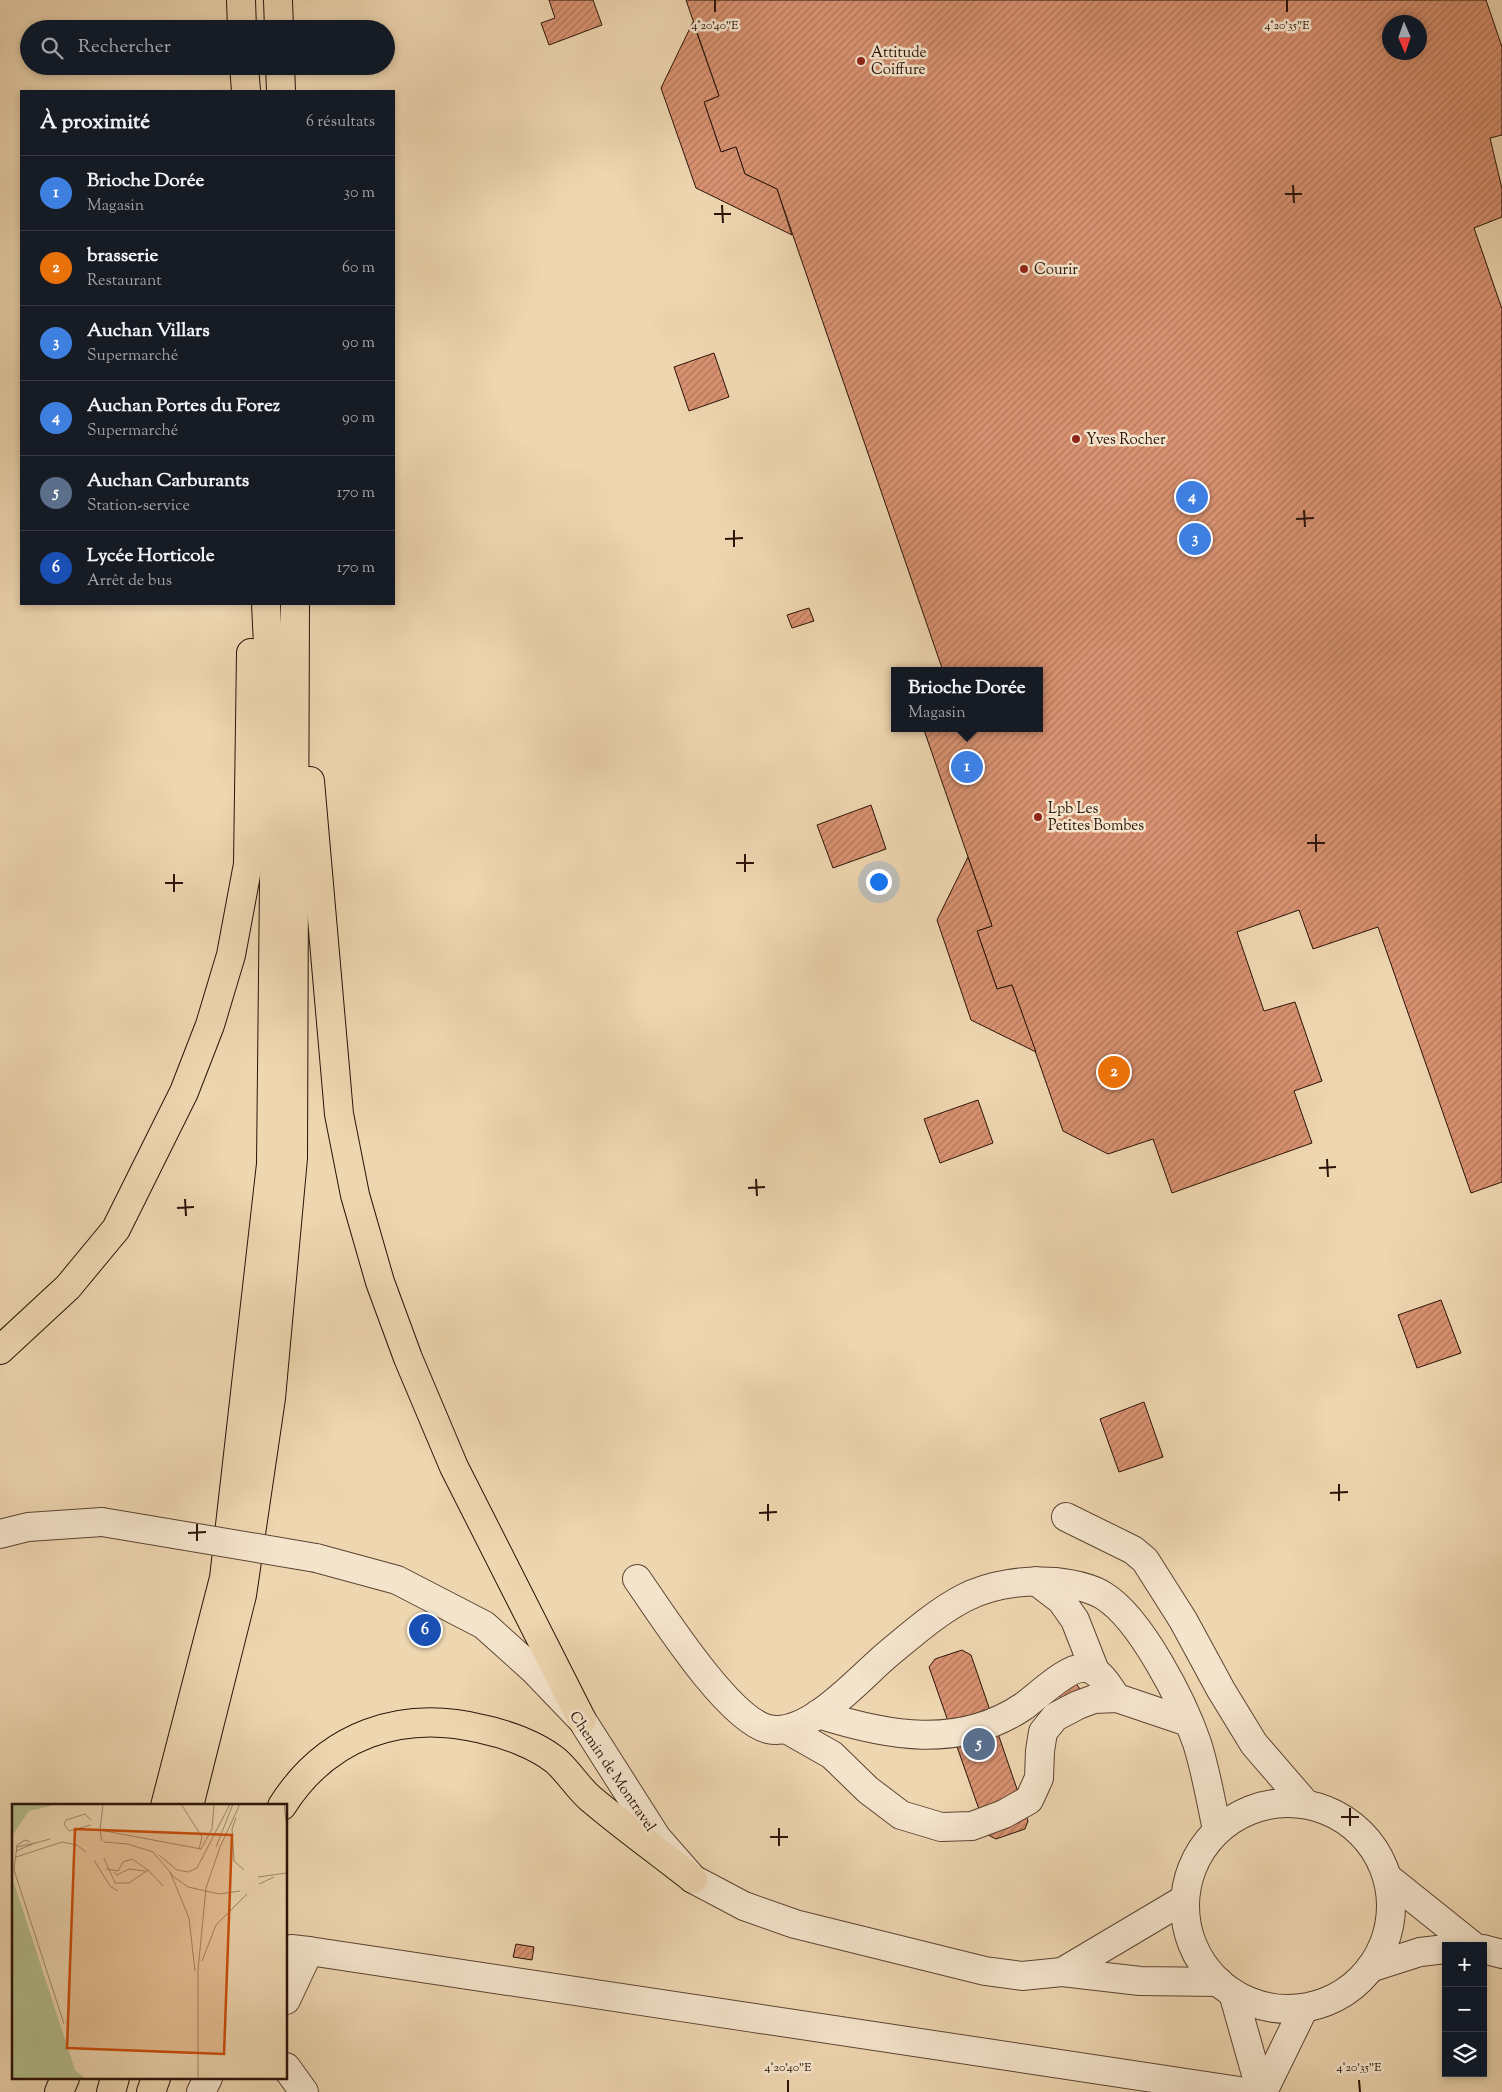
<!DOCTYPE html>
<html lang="fr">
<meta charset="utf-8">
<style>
body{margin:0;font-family:"Sorts Mill Goudy",serif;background:#20242c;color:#f1f3f6}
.controls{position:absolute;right:15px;bottom:15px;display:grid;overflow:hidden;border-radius:0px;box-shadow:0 2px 8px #0003}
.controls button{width:45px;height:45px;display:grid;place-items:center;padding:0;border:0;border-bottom:1px solid #363941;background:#171b24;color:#f1f3f6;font:25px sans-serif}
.compass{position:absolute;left:1382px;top:15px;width:45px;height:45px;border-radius:50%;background:#171b24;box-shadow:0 2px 8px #0003;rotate:178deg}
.you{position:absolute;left:878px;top:881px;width:18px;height:18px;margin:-12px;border:4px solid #fff;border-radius:50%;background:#1a73e8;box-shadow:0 0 0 8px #1a73e833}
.badge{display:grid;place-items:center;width:32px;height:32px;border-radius:50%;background:#c59692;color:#fff;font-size:16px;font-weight:700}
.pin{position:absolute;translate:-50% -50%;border:2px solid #fff;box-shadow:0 1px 5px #0006}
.popup{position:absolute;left:891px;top:667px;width:152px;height:65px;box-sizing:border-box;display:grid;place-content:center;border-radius:0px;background:#171b24;filter:drop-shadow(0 1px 4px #0005);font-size:16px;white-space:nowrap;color:#9ea1a6}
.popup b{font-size:19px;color:#f1f3f6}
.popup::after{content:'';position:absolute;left:50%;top:100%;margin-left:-10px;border:10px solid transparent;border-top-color:#171b24}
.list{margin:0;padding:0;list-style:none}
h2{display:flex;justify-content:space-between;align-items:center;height:65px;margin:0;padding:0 20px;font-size:21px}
h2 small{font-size:16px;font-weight:400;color:#9ea1a6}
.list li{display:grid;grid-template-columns:32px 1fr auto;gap:15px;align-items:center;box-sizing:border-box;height:75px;padding:0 20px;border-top:1px solid #363941}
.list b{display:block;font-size:19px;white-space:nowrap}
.list p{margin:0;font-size:16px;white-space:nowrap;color:#9ea1a6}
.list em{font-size:16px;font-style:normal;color:#9ea1a6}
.icon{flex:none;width:28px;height:28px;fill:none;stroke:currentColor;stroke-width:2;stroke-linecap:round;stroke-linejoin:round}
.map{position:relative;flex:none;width:1502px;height:2092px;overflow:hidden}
.search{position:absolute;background:#171b24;box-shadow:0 2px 8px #0003;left:20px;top:20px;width:375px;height:55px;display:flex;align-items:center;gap:12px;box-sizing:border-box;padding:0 18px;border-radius:28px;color:#9ea1a6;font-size:19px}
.panel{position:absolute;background:#171b24;box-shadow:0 2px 8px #0003;left:20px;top:90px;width:375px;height:515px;border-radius:0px}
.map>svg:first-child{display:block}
.building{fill:url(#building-hatch);stroke:#2b1308;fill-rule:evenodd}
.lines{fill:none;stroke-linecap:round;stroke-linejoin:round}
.minor-casing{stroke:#5c4432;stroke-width:30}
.major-casing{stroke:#2b1308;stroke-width:30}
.highway-casing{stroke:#2b1308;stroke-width:30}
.minor{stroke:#f4e4cc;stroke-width:28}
.major{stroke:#eed6b0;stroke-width:28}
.highway{stroke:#eed6b0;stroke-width:28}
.minor-bridge-casing{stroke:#5c4432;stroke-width:30;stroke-linecap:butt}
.minor-bridge{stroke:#f4e4cc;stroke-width:28}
.ticks{fill:none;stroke:#2b1308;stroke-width:2}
.poi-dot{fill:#8f2418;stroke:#f4e4cc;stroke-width:2}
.labels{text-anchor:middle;stroke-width:5;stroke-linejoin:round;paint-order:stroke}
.poi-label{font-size:15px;fill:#2b1308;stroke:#f4e4cc;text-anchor:start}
.street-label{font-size:15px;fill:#2b1308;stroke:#f4e4cc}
.inset-road{fill:none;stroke:#a0886d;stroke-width:1}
.view{fill:#cc4e0b;fill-opacity:0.15;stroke:#cc4e0b;stroke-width:2.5}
.inset-edge{fill:none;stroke:#2b1308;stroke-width:2.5}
.ticks-label{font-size:12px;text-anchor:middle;fill:#2b1308;stroke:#f4e4cc;stroke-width:5;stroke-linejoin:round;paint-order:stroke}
</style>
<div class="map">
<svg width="1502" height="2092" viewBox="0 0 1502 2092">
<defs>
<pattern id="building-hatch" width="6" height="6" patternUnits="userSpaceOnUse" patternTransform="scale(1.25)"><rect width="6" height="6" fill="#d99271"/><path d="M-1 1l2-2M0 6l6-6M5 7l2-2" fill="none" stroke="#b0765b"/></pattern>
</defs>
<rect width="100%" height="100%" fill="#eed6b0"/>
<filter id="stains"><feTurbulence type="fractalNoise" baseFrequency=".004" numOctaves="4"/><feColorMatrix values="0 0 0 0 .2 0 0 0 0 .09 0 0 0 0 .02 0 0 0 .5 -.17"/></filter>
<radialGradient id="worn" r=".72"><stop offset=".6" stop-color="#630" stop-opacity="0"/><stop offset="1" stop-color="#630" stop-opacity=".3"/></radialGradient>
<!-- building -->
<g class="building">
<path d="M549 0H593L602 25 549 45 541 23 555 18Z"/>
<path d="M686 0H1486L1502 47V135L1490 138 1502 189V217L1474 228 1502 309V1182L1471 1193 1378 927 1313 949 1299 910 1237 932 1264 1011 1295 1002 1322 1081 1294 1091 1312 1143 1172 1193 1153 1139 1108 1154 1063 1131 1012 985 997 989 977 931 992 926 924 730 1040 728V671H943L777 189 745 174 736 147 721 152 704 102 719 96ZM1390 22H1420V52H1390Z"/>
<path d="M693 22 719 96 704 102 721 152 736 147 745 174 777 189 792 235 696 188 661 88Z"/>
<path d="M714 353 729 397 689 411 674 367Z"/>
<path d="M809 608 814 621 792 628 787 615Z"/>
<path d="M871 805 886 849 833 868 817 825Z"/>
<path d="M968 857 992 926 977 931 997 989 1012 985 1036 1052 971 1020 937 920Z"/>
<path d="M978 1100 993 1143 940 1163 924 1119Z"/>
<path d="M1441 1300 1461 1353 1417 1368 1398 1315Z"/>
<path d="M1144 1402 1163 1457 1119 1472 1100 1419Z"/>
<path d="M962 1650 971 1655 1028 1821 1025 1829 996 1839 988 1835 929 1667 935 1659Z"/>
<path d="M1074 1681 1080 1689 1063 1701 1057 1693Z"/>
<path d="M516 1944 534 1947 532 1960 513 1957Z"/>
</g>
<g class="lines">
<!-- minor casing -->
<g class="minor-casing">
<g id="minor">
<path d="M1066 1517 1133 1550 1145 1560 1183 1620 1221 1690 1254 1744 1305 1803"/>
<path d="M0 1534 28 1527 102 1522"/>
<path d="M316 1558 397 1580 484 1625 534 1670 582 1720 657 1838 693 1879 744 1906 795 1924 985 1971 1022 1976 1062 1972 1140 1981 1219 1982"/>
<path d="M637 1579C662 1615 728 1719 768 1729 809 1738 859 1678 888 1654 911 1635 937 1612 964 1598 991 1584 1025 1580 1055 1582 1072 1584 1090 1587 1104 1596 1141 1619 1183 1702 1197 1743 1206 1771 1211 1802 1217 1830"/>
<path d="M1036 1581 1061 1600 1075 1620 1095 1671"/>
<path d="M818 1714C887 1736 959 1750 1024 1706 1038 1696 1068 1666 1085 1668 1100 1669 1109 1688 1117 1698"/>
<path d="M788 1730 832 1755 868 1790 901 1815 941 1827 972 1826 1004 1814 1029 1800 1039 1778 1040 1751 1043 1732 1055 1717 1078 1705 1094 1699 1117 1698 1188 1722"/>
<circle cx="1288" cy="1906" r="103"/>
<path d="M1388 1878 1473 1946"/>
<path d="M1483 1949 1502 1954"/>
<path d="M286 1953 291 1949 309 1951 1246 2092"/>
<path d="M1370 1968 1420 1952 1446 1949"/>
<path d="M1062 1972 1185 1899"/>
<path d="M1233 1993 1261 2092"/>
<path d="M286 2000 309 1951"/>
<path d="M286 2067 304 2092"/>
<path d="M201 2092 208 2078"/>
<path d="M1263 2092 1304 2008"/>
</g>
</g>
<!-- major casing -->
<g class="major-casing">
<g id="major">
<path d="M282 1806C327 1735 401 1709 482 1729 506 1734 536 1745 555 1760 568 1771 578 1788 591 1799 624 1827 659 1852 693 1879"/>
<path d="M151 2092 156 2078"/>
</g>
</g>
<!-- highway casing -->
<g class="highway-casing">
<g id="highway">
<path d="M241 0 242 29"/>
<path d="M278 0 279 29"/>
<path d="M244 66 246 91"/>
<path d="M280 66 281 91"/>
<path d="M310 781 339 1114 355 1195 380 1282 408 1358 454 1467 582 1720"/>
<path d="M0 1350 68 1287 116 1229 184 1092 210 1025 231 955 248 864 251 653"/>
<path d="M165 1806 224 1578 271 1164 275 788 266 604"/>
<path d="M189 1806 242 1595 271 1398 293 1158 295 604"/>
<path d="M59 2092 65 2078"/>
<path d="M111 2092 115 2078"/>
</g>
</g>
<!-- minor -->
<use href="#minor" class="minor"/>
<!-- major -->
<use href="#major" class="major"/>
<!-- highway -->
<use href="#highway" class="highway"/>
<!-- minor-bridge casing -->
<g class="minor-bridge-casing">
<path id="minor-bridge" d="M102 1522 316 1558"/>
</g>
<!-- minor-bridge -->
<use href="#minor-bridge" class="minor-bridge"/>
</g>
<!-- ticks -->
<path class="ticks" d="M715 0V12M1287 0V12M1293 185 1294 203M1285 194H1302M722 205 723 223M714 214H731M1304 510 1305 527M1296 519 1314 518M734 530V547M725 539 743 538M1316 834V852M1307 843H1325M745 854V872M736 863H754M174 874V892M165 883H183M1327 1159 1328 1177M1319 1168 1336 1167M756 1179 757 1196M748 1188 765 1187M185 1199 186 1216M177 1208 194 1207M1339 1484V1501M1330 1493 1348 1492M768 1504V1521M759 1513 777 1512M197 1524V1541M188 1533 206 1532M1350 1808V1826M1341 1817H1359M779 1828V1846M770 1837H788M788 2080V2092M1359 2080 1360 2092"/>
<!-- markers -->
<g class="poi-dot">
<circle cx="861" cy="61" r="5"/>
<circle cx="1024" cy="269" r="5"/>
<circle cx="1076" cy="439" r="5"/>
<circle cx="1038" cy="817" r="5"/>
</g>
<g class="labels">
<!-- poi labels -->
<g class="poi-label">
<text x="871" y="57">Attitude<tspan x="871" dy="17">Coiffure</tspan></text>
<text x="1034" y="274">Courir</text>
<text x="1086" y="444">Yves Rocher</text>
<text x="1048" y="813">Lpb Les<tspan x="1048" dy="17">Petites Bombes</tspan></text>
</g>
<!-- street labels -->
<g class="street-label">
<text transform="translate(613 1771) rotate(56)" y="5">Chemin de Montravel</text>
</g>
</g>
<!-- overview -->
<g transform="translate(12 1804)">
<rect width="275" height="275" fill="#eed6b0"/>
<path d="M0 0H38V2L17 7 0 32ZM0 73 63 266 74 275H0Z" fill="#b5be8e"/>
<path class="inset-road" d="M169 0 190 33 187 45M272 0 275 24M224 14 220 25 222 57 232 66M79 16 73 10 54 16 52 20 57 27 79 21M88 26 189 45 200 25 202 0M90 37 88 26 91 0M18 38 13 36 5 41 2 66 52 220M92 38 116 40 141 48 162 73 176 83 207 90 228 87M23 39 38 35M204 43 221 0M4 47 23 39 5 43M147 51 165 66 176 68 185 64 218 0M4 53 50 38 65 41 74 48M92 54 103 79H117L136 66 151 82M82 56 98 82 106 87M94 65 106 67 111 58 120 55 136 66M102 68 105 71 117 65 133 67M158 68 177 114 183 167M246 73 275 69M247 80 262 73M190 157 204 121 235 90M186 275V166L194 84 208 43 228 0"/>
<path class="view" d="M63 25 220 31 212 250 55 244Z"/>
<rect width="275" height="275" class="inset-edge"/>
</g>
<g class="ticks-label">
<text x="715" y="29">4°20'40"E</text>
<text x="1287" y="29">4°20'35"E</text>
<text x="788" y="2071">4°20'40"E</text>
<text x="1359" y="2071">4°20'35"E</text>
</g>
<rect width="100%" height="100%" filter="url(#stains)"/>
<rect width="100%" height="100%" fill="url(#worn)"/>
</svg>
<div class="controls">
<button>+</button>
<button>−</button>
<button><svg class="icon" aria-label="layers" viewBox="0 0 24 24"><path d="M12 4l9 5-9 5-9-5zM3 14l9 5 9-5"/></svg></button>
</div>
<svg class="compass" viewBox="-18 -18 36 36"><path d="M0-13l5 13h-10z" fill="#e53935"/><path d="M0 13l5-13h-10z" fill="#9ea1a6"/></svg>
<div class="you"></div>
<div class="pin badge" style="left:967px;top:767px;background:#3f7fe0">1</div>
<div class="popup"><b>Brioche Dorée</b>Magasin</div>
<div class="pin badge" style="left:1114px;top:1072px;background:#e8710a">2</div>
<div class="pin badge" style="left:1195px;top:539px;background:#3f7fe0">3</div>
<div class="pin badge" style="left:1192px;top:497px;background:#3f7fe0">4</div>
<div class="pin badge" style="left:979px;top:1744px;background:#5c6f8a">5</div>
<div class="pin badge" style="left:425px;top:1630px;background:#1a4fb4">6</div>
<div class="search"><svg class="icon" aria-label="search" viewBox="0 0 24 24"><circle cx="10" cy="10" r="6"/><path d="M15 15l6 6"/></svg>Rechercher</div>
<section class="panel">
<h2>À proximité<small>6 résultats</small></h2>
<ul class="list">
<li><span class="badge" style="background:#3f7fe0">1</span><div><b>Brioche Dorée</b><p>Magasin</p></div><em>30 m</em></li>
<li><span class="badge" style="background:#e8710a">2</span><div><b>brasserie</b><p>Restaurant</p></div><em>60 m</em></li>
<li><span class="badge" style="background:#3f7fe0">3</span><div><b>Auchan Villars</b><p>Supermarché</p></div><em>90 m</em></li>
<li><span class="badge" style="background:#3f7fe0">4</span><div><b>Auchan Portes du Forez</b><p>Supermarché</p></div><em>90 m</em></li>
<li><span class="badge" style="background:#5c6f8a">5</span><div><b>Auchan Carburants</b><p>Station-service</p></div><em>170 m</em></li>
<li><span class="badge" style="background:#1a4fb4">6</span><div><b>Lycée Horticole</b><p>Arrêt de bus</p></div><em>170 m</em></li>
</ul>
</section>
</div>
